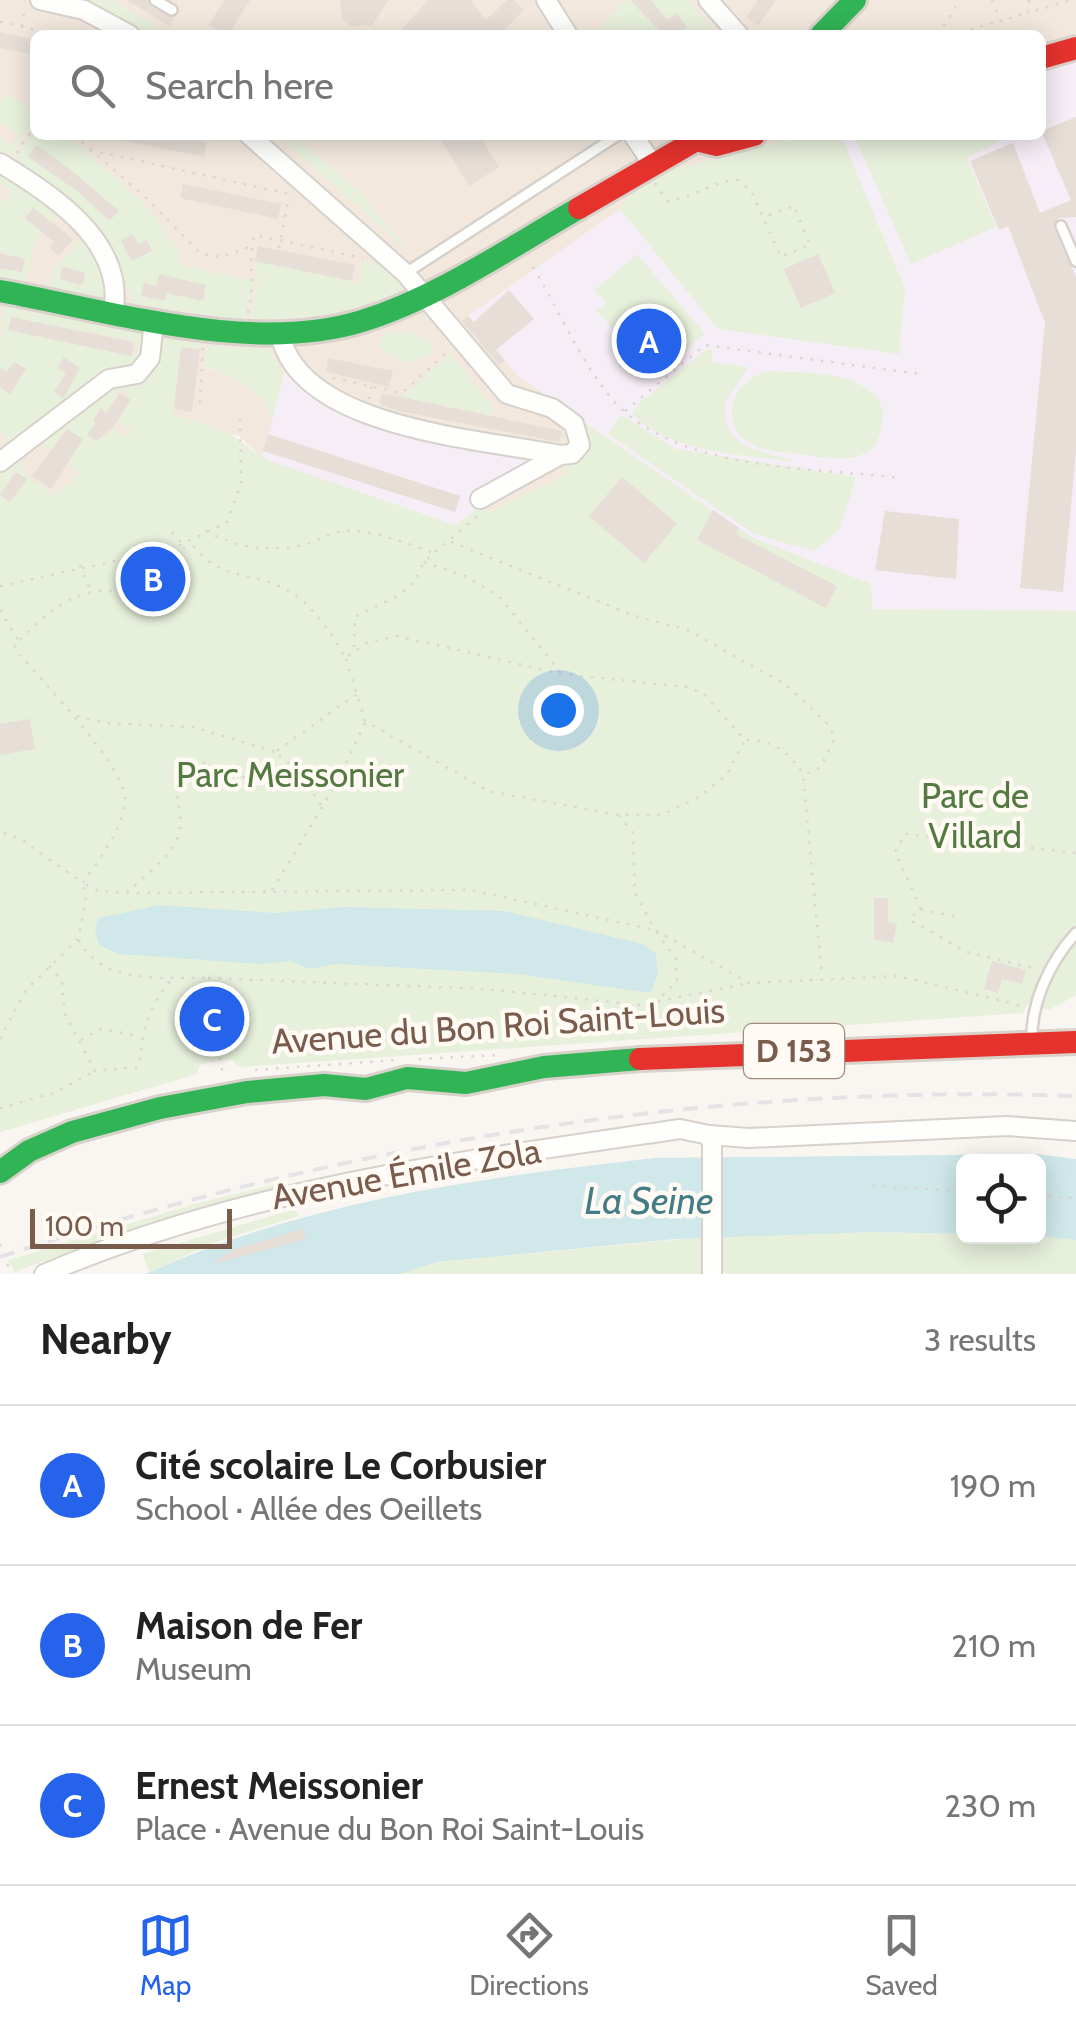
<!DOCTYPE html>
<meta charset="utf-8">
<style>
body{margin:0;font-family:Cabin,sans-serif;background:#f6f6f6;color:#222}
.controls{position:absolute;right:30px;bottom:30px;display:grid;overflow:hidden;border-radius:15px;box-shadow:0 5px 25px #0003}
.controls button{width:90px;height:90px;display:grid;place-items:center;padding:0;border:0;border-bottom:2px solid #e0e0e0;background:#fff;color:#222;font:50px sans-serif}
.scale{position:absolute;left:30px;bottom:25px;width:202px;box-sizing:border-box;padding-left:10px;border:5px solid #7a5c4d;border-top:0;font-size:28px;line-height:35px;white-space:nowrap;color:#7a5c4d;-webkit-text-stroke:8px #fffaf3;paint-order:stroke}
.you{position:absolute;left:558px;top:710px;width:35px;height:35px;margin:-25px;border:8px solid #fff;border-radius:50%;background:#1a73e8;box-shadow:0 0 0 15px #1a73e833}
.badge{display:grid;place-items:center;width:65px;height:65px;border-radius:50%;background:#2563eb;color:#fff;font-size:32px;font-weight:700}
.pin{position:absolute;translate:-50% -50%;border:5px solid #fff;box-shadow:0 2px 10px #0006}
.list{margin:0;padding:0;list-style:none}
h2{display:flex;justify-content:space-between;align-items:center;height:130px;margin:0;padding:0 40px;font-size:42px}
h2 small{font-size:32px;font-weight:400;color:#767676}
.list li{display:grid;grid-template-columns:65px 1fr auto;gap:30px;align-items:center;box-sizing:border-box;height:160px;padding:0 40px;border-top:2px solid #e0e0e0}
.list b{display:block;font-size:38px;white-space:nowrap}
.list p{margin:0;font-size:32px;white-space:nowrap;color:#767676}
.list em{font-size:32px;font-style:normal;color:#767676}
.icon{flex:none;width:55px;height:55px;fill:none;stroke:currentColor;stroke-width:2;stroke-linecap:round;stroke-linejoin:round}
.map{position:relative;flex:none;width:1076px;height:1274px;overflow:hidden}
.search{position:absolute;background:#fff;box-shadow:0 5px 25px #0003;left:30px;right:30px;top:30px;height:110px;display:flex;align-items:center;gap:25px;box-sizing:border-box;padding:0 35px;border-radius:15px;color:#767676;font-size:38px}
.sheet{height:610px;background:#fff}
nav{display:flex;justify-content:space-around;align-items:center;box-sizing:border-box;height:140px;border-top:2px solid #e0e0e0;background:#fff;font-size:28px;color:#767676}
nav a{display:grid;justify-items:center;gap:5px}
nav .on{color:#2563eb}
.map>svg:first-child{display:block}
.residential{fill:#f2e8de}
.education{fill:#f6eef6}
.green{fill:#e7f0db;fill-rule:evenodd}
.water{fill:#d0e8ea}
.building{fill:#e6ded7}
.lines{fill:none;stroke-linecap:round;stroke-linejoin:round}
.lane-casing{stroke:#d7d1cb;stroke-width:14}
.street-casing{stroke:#d7d1cb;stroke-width:22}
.fast-casing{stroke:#d9d2cb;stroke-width:28}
.jam-casing{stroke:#d9d2cb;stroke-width:28}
.path{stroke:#dcd5d0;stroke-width:2.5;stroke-dasharray:2.5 8;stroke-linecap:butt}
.lane{stroke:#fefefd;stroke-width:9}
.street{stroke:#fefefd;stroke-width:18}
.fast{stroke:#30b455;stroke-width:22}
.jam{stroke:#e5322d;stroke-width:22}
.rail{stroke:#e6e3e7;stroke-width:4;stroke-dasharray:15 10;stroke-linecap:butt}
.labels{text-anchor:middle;stroke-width:9;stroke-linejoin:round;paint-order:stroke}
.shield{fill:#fffaf3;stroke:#a28b7f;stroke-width:2.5}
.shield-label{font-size:32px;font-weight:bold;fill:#7a5c4d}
.park-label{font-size:35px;fill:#537a41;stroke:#fffaf3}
.street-label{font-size:35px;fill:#7a5c4d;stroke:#fffaf3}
.water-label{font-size:38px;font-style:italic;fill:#437c86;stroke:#fffaf3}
</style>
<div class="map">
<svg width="1076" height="1274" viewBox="0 0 1076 1274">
<rect width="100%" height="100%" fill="#f9f5f0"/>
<!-- residential -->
<path class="residential" d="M0 0H1076V62L1041 72V35H35V135H806L662 173 640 186 620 209 574 244 469 316 581 420 753 538 857 579 537 489 486 513 483 506 455 525 262 458 239 436 147 426 0 534Z"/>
<!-- education -->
<g class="education">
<path d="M1076 62V611L872 609 870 584 753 538 518 376 468 316 620 209 718 329 905 289 841 135H1041V72Z"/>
<path d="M207 345 269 350 284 373 362 422 529 457 533 466 455 525 345 490 262 457 273 419 267 405 242 380 204 367Z"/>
</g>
<!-- green -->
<g class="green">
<path d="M85 0H113L169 35H147Z"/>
<path d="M625 0H633L644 16 655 6 651 0H687L717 35H677L687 27 676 13 658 27 664 35H619L613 28 605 35H593Z"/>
<path d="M6 93 35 111V120L11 157 0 150V138L12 146 19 135 0 122V102Z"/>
<path d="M35 129V135H67L143 202 180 252 178 264 254 281 245 321 133 303 104 232 76 205 15 160Z"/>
<path d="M277 135H294L361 193 409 251Z"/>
<path d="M806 135H841L905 289 899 354 718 329 620 209 640 186 662 173Z"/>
<path d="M854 135H1011L967 158 996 227 911 264Z"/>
<path d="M0 170 59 213 51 222 33 208 25 218 43 233 34 245 26 283 0 278V268L22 272 25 259 0 253V200L4 202 11 191 0 183Z"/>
<path d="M85 237 108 283 101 298 50 288 54 268Z"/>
<path d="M637 254 705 334 664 369 653 357 643 365 597 311 606 303 595 290Z"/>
<path d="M255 261 352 281 357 287 363 261C383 264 405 271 398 296 349 314 302 320 250 319L258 281Z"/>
<path d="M3 304 145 333 138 366 12 444 0 433V387L5 390 25 369 15 362 7 372 0 368ZM82 330 138 342 137 351 131 356 80 340Z"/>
<path d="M410 331 427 339 434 349 431 355 404 363 379 348 378 340 388 333Z"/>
<path d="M164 338 201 343 200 349 181 347 173 416C212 423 232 432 262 458L455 525 483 505 487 513 566 475 561 463 587 441 581 420 753 538 871 584 872 609 1076 611V995L1049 1010 1027 1004 1023 1013 238 1067 232 1059 200 1064 197 1074 0 1132V496L10 502 24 483 14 471 0 495V467L15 457 29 478 53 495 81 474 63 460 73 433 65 428 51 453 40 443 103 389 152 376ZM120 388 129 394 117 420 132 430 130 434 125 436 113 428 106 439 99 437 95 441 87 435 97 423 93 419 101 408 106 413Z"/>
<path d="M207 345 269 350 284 373 273 418C258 388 237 375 204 367Z"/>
<path d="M706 350H712V362L748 367 725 403C723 453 763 449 797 462 739 454 677 455 632 414L640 402Z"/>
<path d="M450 353 492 405V416L402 397Z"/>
<path d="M770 371C804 373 873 370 883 411 884 469 839 460 798 454 781 451 759 452 745 440 717 414 738 377 770 371Z"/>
<path d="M621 415 676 449 856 477 840 528 815 551 754 534 608 434Z"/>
<path d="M507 1162 511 1167 347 1192 249 1216 250 1211 332 1191Z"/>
<path d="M280 1183 282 1189 147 1223 15 1272 8 1260 198 1203Z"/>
<path d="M295 1209 298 1216 216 1242 149 1272 143 1254Z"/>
<path d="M872 1232 1061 1236 1076 1240V1274H725L720 1266 721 1236Z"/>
<path d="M705 1237 701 1274H399L438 1262Z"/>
</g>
<!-- water -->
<g class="water">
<path d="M160 905 275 913 345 907 504 911 643 944 656 954 658 973 651 992H643L518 974 335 964 310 969 290 961 260 964 119 954 99 945 95 929 98 918Z"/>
<path d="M1036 1154 1076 1159V1240L1039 1236 1038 1162H964L963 1234 872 1232 676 1239 438 1262 399 1274H145C308 1200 479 1178 655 1158Z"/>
</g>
<!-- building -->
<g class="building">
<path d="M127 0H147L151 7 174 18 169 26Z"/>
<path d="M225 0H250L228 35 208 25Z"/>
<path d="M340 0H389L372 25 351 26 342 19Z"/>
<path d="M428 0H470L486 20 507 0H514L524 10 499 35H397Z"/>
<path d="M630 0H651L667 20 676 13 687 27 677 35H664Z"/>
<path d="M758 0H776L758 26 746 17Z"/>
<path d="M0 32 35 40V55L0 48Z"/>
<path d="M1076 117V217L1059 218 1053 226 1076 277V451L1063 592 1020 588 1045 323 1008 226 999 230 970 161 1013 143 1040 213 1071 200 1041 131Z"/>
<path d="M120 135H172L207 142 204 157 119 140Z"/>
<path d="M438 135H479L499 167 469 186Z"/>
<path d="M36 145 67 167 119 211 109 221 80 193 28 157Z"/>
<path d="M183 184 281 204 278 219 180 198Z"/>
<path d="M33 208 73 239 59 256 49 248 54 242 25 218Z"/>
<path d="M133 234 138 244 147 240 152 251 131 261 121 240Z"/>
<path d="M258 246 355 265 352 281 255 261Z"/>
<path d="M0 253 25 259 22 272 0 268Z"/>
<path d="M818 254 835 293 801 308 784 269Z"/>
<path d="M62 267 85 272 83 285 60 280Z"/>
<path d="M159 274 206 285 203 301 167 293 165 301 141 296 144 283 156 286Z"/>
<path d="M509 290 534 319 496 350 505 361 499 365 462 321 468 316 474 322Z"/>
<path d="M11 317 134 342 131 356 8 330Z"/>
<path d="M181 347 200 349 192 412 174 409Z"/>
<path d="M64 357 80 368 64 398 54 392 66 373 57 368Z"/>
<path d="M328 358 393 371 389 387 326 372Z"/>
<path d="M14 362 26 369 10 394 0 387V368L7 372Z"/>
<path d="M120 393 131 400 113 427 96 441 87 435 96 422 93 420 101 408 106 414Z"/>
<path d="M381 393 562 431 559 442 399 411 380 405Z"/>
<path d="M67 429 83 439 51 489 32 476Z"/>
<path d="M268 434 460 496 455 512 263 451Z"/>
<path d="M16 472 27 479 10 502 0 495Z"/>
<path d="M622 477 677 524 644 563 589 516Z"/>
<path d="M713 510 739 528 736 534 837 586 826 608 697 540Z"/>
<path d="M885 511 959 519 956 579 875 570Z"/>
<path d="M146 559 149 568 162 564 169 590 145 597 136 562Z"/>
<path d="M30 719 35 749 0 755V724Z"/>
<path d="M874 898H888V922L897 924 893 943 874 939Z"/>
<path d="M992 961 1026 970 1022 984 1002 979 998 993 984 989Z"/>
<path d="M303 1229 306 1239 213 1264 232 1250Z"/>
</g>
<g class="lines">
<!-- lane casing -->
<g class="lane-casing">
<g id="lane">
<path d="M155 0 172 10"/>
<path d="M1061 226 1076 261"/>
<path d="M406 273 618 135"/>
<path d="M1032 1043C1030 1004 1050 961 1076 933"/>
</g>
</g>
<!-- street casing -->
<g class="street-casing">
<g id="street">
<path d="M40 0 84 10 130 35"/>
<path d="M546 0 568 35"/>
<path d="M708 0 739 35"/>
<path d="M249 135 405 273 507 394 552 408 574 424 580 445 572 454 560 455C483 439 298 429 280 333"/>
<path d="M633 135 652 163"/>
<path d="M0 163C52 194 127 243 113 313"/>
<path d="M0 462 109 379 137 374 150 358 154 321"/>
<path d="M480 499 560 455"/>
<path d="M709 1135 749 1138 1007 1126 1076 1131"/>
<path d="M44 1274C247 1187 463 1161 680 1129L709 1135 712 1144V1274"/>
</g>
</g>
<!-- fast casing -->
<g class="fast-casing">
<g id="fast">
<path d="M821 35 855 0"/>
<path d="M0 291C111 311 252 355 362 321 439 297 509 248 579 208"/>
<path d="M0 1172 29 1151 72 1132 160 1108 247 1092 324 1085 366 1089 407 1078 466 1083 544 1067 640 1059"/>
</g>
</g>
<!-- jam casing -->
<g class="jam-casing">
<g id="jam">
<path d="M1041 58 1076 48"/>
<path d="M696 140 717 145 754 135"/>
<path d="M579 208 705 135"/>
<path d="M640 1059 1076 1042"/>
</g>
</g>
<!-- path -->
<g class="path">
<path d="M992 0 1001 21 1026 13"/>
<path d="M1029 0 1028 13 1071 0"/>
<path d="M0 22 59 35"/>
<path d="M22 27 25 6"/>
<path d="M938 35 960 0"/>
<path d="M950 35 1001 21"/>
<path d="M74 135 145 197 201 254 221 257 252 246"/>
<path d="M90 150 289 194"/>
<path d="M17 153 35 125"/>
<path d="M655 183 667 201C694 198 711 181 738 180L751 191 781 257 810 245 794 206 763 217"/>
<path d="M279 248 289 196"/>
<path d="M533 267C558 308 578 356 607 393 668 472 810 467 902 478"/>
<path d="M248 313C255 282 248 264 254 235L363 258"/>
<path d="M203 348 200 404 207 406"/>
<path d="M333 378 402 393 450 350"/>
<path d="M369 399 372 384"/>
<path d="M625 411 705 345 920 374"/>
<path d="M240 418 241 484 227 522 172 549 194 547C221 577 234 571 269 582 305 594 328 626 345 658L367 643 397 636 562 674 687 687 704 694 745 740C772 739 789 752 803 774L822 977"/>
<path d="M206 531C236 548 271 553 306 544 318 541 331 532 343 531 374 529 407 544 436 554"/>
<path d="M172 532 181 542"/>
<path d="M451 542 635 616 688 630 786 685 826 722 835 738 820 768 805 774"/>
<path d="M424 562 465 576 499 596 561 673"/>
<path d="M80 565 90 590"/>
<path d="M0 586 170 549"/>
<path d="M143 594 147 606 174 599 163 553"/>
<path d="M0 610 19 642 15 646 20 655C42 680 126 769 125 799 123 830 99 859 83 883L19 838 0 832"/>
<path d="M20 640C63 597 80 586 142 592L134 560"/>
<path d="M354 647 355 617 399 595 414 582 424 562 481 513"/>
<path d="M346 659 365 721 488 791 619 815H661L694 800 726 776 744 742"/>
<path d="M77 716 104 723 193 727 275 752"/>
<path d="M321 805 297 770 275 752 357 694"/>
<path d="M619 815 633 833 635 893 655 930 749 983 898 976 1023 1006"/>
<path d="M272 890 336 784 365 723"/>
<path d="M127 893C143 877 174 855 179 833 186 806 166 792 187 764L205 763 257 782 273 772 297 770"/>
<path d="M921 909 895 852 905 834 1076 853"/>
<path d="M954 916 919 909 910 920 967 952 1038 969"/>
<path d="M79 940C104 987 162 976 208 978L211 1002"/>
<path d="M49 966 62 981 64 1012 95 1071 139 1067C144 1024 146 1012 173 977"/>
<path d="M208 978 486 989 640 1005 749 983"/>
<circle cx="212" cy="1019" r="17"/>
<path d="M216 1037 223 1075"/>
<path d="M0 1039 26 990 78 939 86 901 83 883 98 891 126 893 471 890 655 930 676 959 677 982 659 999"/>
<path d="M81 1040 101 1029 138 1036"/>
<path d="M419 1059 501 1055"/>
<path d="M255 1070 396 1060"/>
<path d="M0 1108 54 1093 93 1072"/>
<path d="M873 1186 964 1191"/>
<path d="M1038 1196 1076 1198"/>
<path d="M0 1244 11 1274"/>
</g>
<!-- lane -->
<use href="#lane" class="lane"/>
<!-- street -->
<use href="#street" class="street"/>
<!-- fast -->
<use href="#fast" class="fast"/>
<!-- jam -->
<use href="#jam" class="jam"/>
<!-- rail -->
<path class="rail" d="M0 1257C346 1143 711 1083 1076 1096"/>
</g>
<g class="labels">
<!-- shield labels -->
<rect class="shield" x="744" y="1024" width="100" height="54" rx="8"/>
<g class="shield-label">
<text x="794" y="1062">D 153</text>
</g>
<!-- park labels -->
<g class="park-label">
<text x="290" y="787">Parc Meissonier</text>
<text x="975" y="808">Parc de<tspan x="975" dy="40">Villard</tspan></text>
</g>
<!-- street labels -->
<g class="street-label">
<text transform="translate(498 1026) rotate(-4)" y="12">Avenue du Bon Roi Saint-Louis</text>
<text transform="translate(406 1174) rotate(-10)" y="12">Avenue Émile Zola</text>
</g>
<!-- water labels -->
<g class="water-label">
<text x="649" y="1214">La Seine</text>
</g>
</g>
</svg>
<div class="controls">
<button><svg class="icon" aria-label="locate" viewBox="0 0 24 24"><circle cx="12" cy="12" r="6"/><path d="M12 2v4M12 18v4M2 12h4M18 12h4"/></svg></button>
</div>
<div class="scale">100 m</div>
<div class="you"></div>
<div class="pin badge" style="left:649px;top:341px">A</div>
<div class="pin badge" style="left:153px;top:579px">B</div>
<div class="pin badge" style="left:212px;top:1019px">C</div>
<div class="search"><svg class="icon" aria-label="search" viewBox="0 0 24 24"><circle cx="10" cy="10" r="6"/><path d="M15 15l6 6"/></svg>Search here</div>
</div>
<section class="sheet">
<h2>Nearby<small>3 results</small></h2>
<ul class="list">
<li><span class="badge">A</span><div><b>Cité scolaire Le Corbusier</b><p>School · Allée des Oeillets</p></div><em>190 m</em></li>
<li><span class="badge">B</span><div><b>Maison de Fer</b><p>Museum</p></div><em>210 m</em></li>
<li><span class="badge">C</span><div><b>Ernest Meissonier</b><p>Place · Avenue du Bon Roi Saint-Louis</p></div><em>230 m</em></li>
</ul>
</section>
<nav>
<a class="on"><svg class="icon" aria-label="map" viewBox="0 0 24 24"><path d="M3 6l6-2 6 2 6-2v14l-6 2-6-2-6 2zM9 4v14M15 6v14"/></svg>Map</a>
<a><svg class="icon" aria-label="directions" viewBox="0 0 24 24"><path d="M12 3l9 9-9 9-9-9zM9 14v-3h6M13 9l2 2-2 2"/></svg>Directions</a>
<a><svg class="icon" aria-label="saved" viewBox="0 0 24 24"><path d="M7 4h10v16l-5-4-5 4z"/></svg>Saved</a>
</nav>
